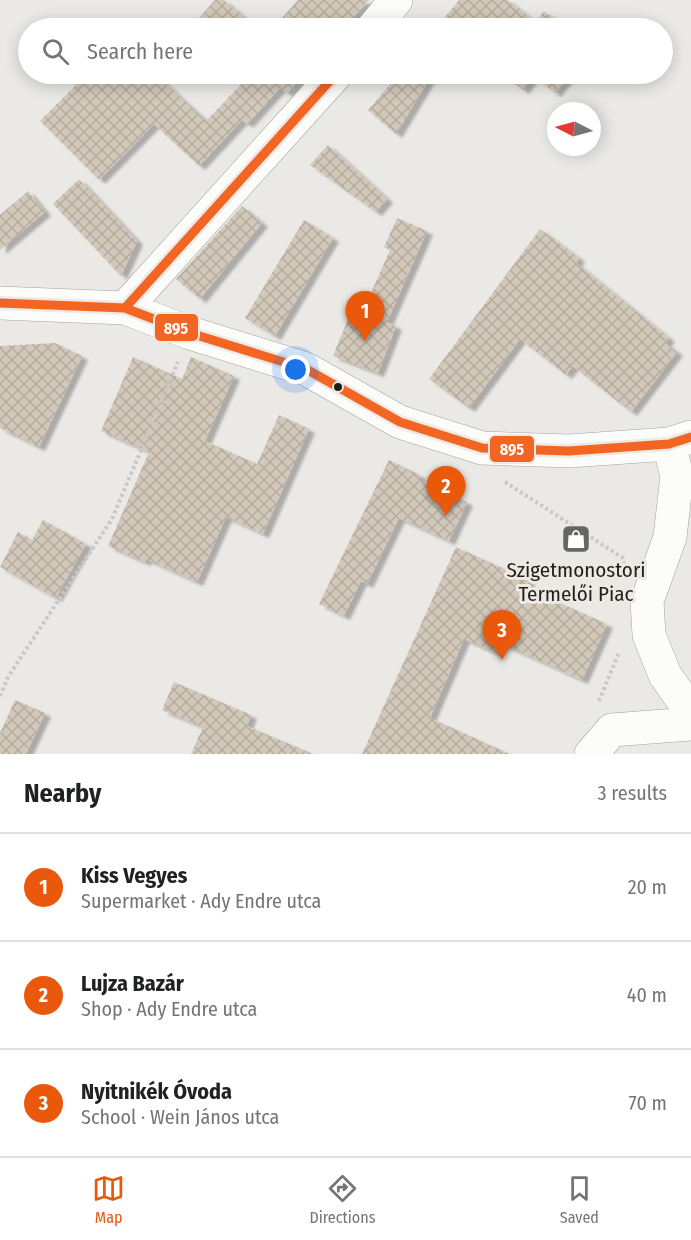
<!DOCTYPE html>
<meta charset="utf-8">
<style>
body{margin:0;font-family:"Fira Sans Condensed",sans-serif;background:#f2f2f2;color:#202124}
.compass{position:absolute;left:547px;top:102px;width:54px;height:54px;border-radius:50%;background:#fff;box-shadow:0 3px 15px #0003;rotate:276deg}
.you{position:absolute;left:296px;top:370px;width:21px;height:21px;margin:-15px;border:4px solid #fff;border-radius:50%;background:#1a73e8;box-shadow:0 0 0 9px #1a73e833}
.badge{display:grid;place-items:center;width:39px;height:39px;border-radius:50%;background:#ea580c;color:#fff;font-size:20px;font-weight:700}
.pin{position:absolute;translate:-50% -50px;filter:drop-shadow(0 2px 3px #0008)}
.pin::after{content:'';position:absolute;top:32px;width:21px;height:18px;background:inherit;clip-path:polygon(0 0,100% 0,50% 100%)}
.list{margin:0;padding:0;list-style:none}
h2{display:flex;justify-content:space-between;align-items:center;height:78px;margin:0;padding:0 24px;font-size:26px}
h2 small{font-size:20px;font-weight:400;color:#757577}
.list li{display:grid;grid-template-columns:39px 1fr auto;gap:18px;align-items:center;box-sizing:border-box;height:108px;padding:0 24px;border-top:2px solid #e0e0e0}
.list b{display:block;font-size:22px;white-space:nowrap}
.list p{margin:0;font-size:20px;white-space:nowrap;color:#757577}
.list em{font-size:20px;font-style:normal;color:#757577}
.icon{flex:none;width:33px;height:33px;fill:none;stroke:currentColor;stroke-width:2;stroke-linecap:round;stroke-linejoin:round}
.map{position:relative;flex:none;width:691px;height:754px;overflow:hidden}
.search{position:absolute;background:#fff;box-shadow:0 3px 15px #0003;left:18px;right:18px;top:18px;height:66px;display:flex;align-items:center;gap:15px;box-sizing:border-box;padding:0 21px;border-radius:33px;color:#757577;font-size:22px}
.sheet{height:402px;background:#fff}
nav{display:flex;justify-content:space-around;align-items:center;box-sizing:border-box;height:84px;border-top:2px solid #e0e0e0;background:#fff;font-size:16px;color:#757577}
nav a{display:grid;justify-items:center;gap:3px}
nav .on{color:#ea580c}
.map>svg:first-child{display:block}
.building{fill:url(#building-cross-hatch);filter:url(#shadow)}
.lines{fill:none;stroke-linecap:round;stroke-linejoin:round}
.street-casing{stroke:#a2a19e;stroke-width:34}
.path{stroke:#c9c8c7;stroke-width:4;stroke-dasharray:3 3;stroke-linecap:butt}
.street{stroke:#fcfcfb;stroke-width:33}
.bus-1-casing{stroke:#ede9e4;stroke-width:14}
.bus-1{stroke:#f26522;stroke-width:9}
.bus-dot{fill:#211f1d;stroke:#ede9e4;stroke-width:2}
.labels{text-anchor:middle;stroke-width:6;stroke-linejoin:round;paint-order:stroke}
.poi-label{font-size:21px;fill:#211f1d;stroke:#ede9e4}
.line-badge{stroke:#ede9e4;stroke-width:2}
.badge-label{font-size:16px;text-anchor:middle;font-weight:bold;fill:#fff}
</style>
<div class="map">
<svg width="691" height="754" viewBox="0 0 691 754">
<defs>
<pattern id="building-cross-hatch" width="8" height="8" patternUnits="userSpaceOnUse" patternTransform="scale(1.5)"><rect width="8" height="8" fill="#d3c9bb"/><path d="M0 0l8 8M0 8l8-8" fill="none" stroke="#b5aca0"/></pattern>
<filter id="shadow"><feDropShadow dx="6" dy="4" stdDeviation="1.5" flood-color="#0004"/></filter>
</defs>
<rect width="100%" height="100%" fill="#ebe9e6"/>
<!-- building -->
<g class="building">
<path d="M215 0H224L256 28H190Z"/>
<path d="M298 0H369L344 28H273Z"/>
<path d="M459 0H508L535 22 544 11 566 28H449L441 22Z"/>
<path d="M91 74H155L206 121 251 74H304L287 93 280 88 247 124 242 120 199 166 154 124 99 180 40 121 85 76 87 78Z"/>
<path d="M399 74H432L396 134 368 110Z"/>
<path d="M503 74H571L555 93 534 76 523 90Z"/>
<path d="M328 145 387 199 376 212 310 165Z"/>
<path d="M79 179 137 241 121 276 53 204Z"/>
<path d="M28 191 45 212 0 250V215Z"/>
<path d="M242 206 262 223 200 299 176 279Z"/>
<path d="M397 218 427 231 387 322 396 326 378 373 333 356 352 309 362 313 390 250 384 247Z"/>
<path d="M304 220 333 238 275 336 245 318Z"/>
<path d="M540 229 579 258 576 263 669 338 665 343 677 352 631 412 573 366 566 375 520 339 469 408 429 379Z"/>
<path d="M55 343 82 356 39 447 0 428V346Z"/>
<path d="M133 357 182 379 191 357 234 376 205 441 257 464 279 415 309 429 263 534 226 517 197 582 146 559 145 562 108 546 149 452 101 431Z"/>
<path d="M389 460 420 475 418 480 467 502 449 541 399 518 367 584 361 581 344 616 319 604Z"/>
<path d="M43 520 86 544 56 598 0 567 18 532 32 540Z"/>
<path d="M456 547 529 580 526 588 607 624 582 680 500 643 496 653 464 639 430 718 510 754H362Z"/>
<path d="M174 682 251 715 247 726 313 754H191L203 727 162 710Z"/>
<path d="M15 700 45 713 26 754H0V733Z"/>
</g>
<g class="lines">
<!-- street casing -->
<g class="street-casing">
<g id="street">
<path d="M373 28 396 0"/>
<path d="M0 303 125 308 190 333 306 369 400 422 482 448 569 451 669 444 691 437"/>
<path d="M125 308 336 74"/>
<path d="M669 444 677 476 670 537 647 601 649 635 665 675 691 712"/>
<path d="M591 754 612 730 691 724"/>
</g>
</g>
<!-- path -->
<g class="path">
<path d="M505 482 623 558 624 563"/>
<path d="M0 696 8 677 112 519 178 362"/>
<path d="M599 701 619 652"/>
</g>
<!-- street -->
<use href="#street" class="street"/>
<!-- bus-1 casing -->
<g class="bus-1-casing">
<g id="bus-1">
<path d="M0 303 125 308 190 333 306 369 400 422 482 448 569 451 669 444 691 437"/>
<path d="M125 308 336 74"/>
</g>
</g>
<!-- bus-1 -->
<use href="#bus-1" class="bus-1"/>
</g>
<!-- icons -->
<defs>
<g id="shop-square" transform="scale(1.5)"><rect x="-9" y="-9" width="18" height="18" rx="4" fill="#686663" stroke="#ede9e4"/><path d="M-5-2.5h2.3a2.7 3.5 0 0 1 5.4 0H5L5.5 6h-11ZM-1.5-2.5h3a1.5 2.3 0 0 0-3 0Z" fill="#fff"/></g>
</defs>
<g fill-rule="evenodd">
<use href="#shop-square" x="576" y="539"/>
</g>
<!-- markers -->
<circle class="bus-dot" cx="338" cy="387" r="5"/>
<g class="labels">
<!-- poi labels -->
<g class="poi-label">
<text x="576" y="577">Szigetmonostori<tspan x="576" dy="24">Termelői Piac</tspan></text>
</g>
</g>
<g class="line-badge">
<rect x="154" y="313" width="45" height="29" rx="6" fill="#f26522"/>
<rect x="489" y="435" width="46" height="28" rx="6" fill="#f26522"/>
</g>
<g class="badge-label">
<text x="176" y="334">895</text>
<text x="512" y="455">895</text>
</g>
</svg>
<svg class="compass" viewBox="-18 -18 36 36"><path d="M0-13l5 13h-10z" fill="#e53935"/><path d="M0 13l5-13h-10z" fill="#757577"/></svg>
<div class="you"></div>
<div class="pin badge" style="left:365px;top:341px">1</div>
<div class="pin badge" style="left:446px;top:516px">2</div>
<div class="pin badge" style="left:502px;top:660px">3</div>
<div class="search"><svg class="icon" aria-label="search" viewBox="0 0 24 24"><circle cx="10" cy="10" r="6"/><path d="M15 15l6 6"/></svg>Search here</div>
</div>
<section class="sheet">
<h2>Nearby<small>3 results</small></h2>
<ul class="list">
<li><span class="badge">1</span><div><b>Kiss Vegyes</b><p>Supermarket · Ady Endre utca</p></div><em>20 m</em></li>
<li><span class="badge">2</span><div><b>Lujza Bazár</b><p>Shop · Ady Endre utca</p></div><em>40 m</em></li>
<li><span class="badge">3</span><div><b>Nyitnikék Óvoda</b><p>School · Wein János utca</p></div><em>70 m</em></li>
</ul>
</section>
<nav>
<a class="on"><svg class="icon" aria-label="map" viewBox="0 0 24 24"><path d="M3 6l6-2 6 2 6-2v14l-6 2-6-2-6 2zM9 4v14M15 6v14"/></svg>Map</a>
<a><svg class="icon" aria-label="directions" viewBox="0 0 24 24"><path d="M12 3l9 9-9 9-9-9zM9 14v-3h6M13 9l2 2-2 2"/></svg>Directions</a>
<a><svg class="icon" aria-label="saved" viewBox="0 0 24 24"><path d="M7 4h10v16l-5-4-5 4z"/></svg>Saved</a>
</nav>
